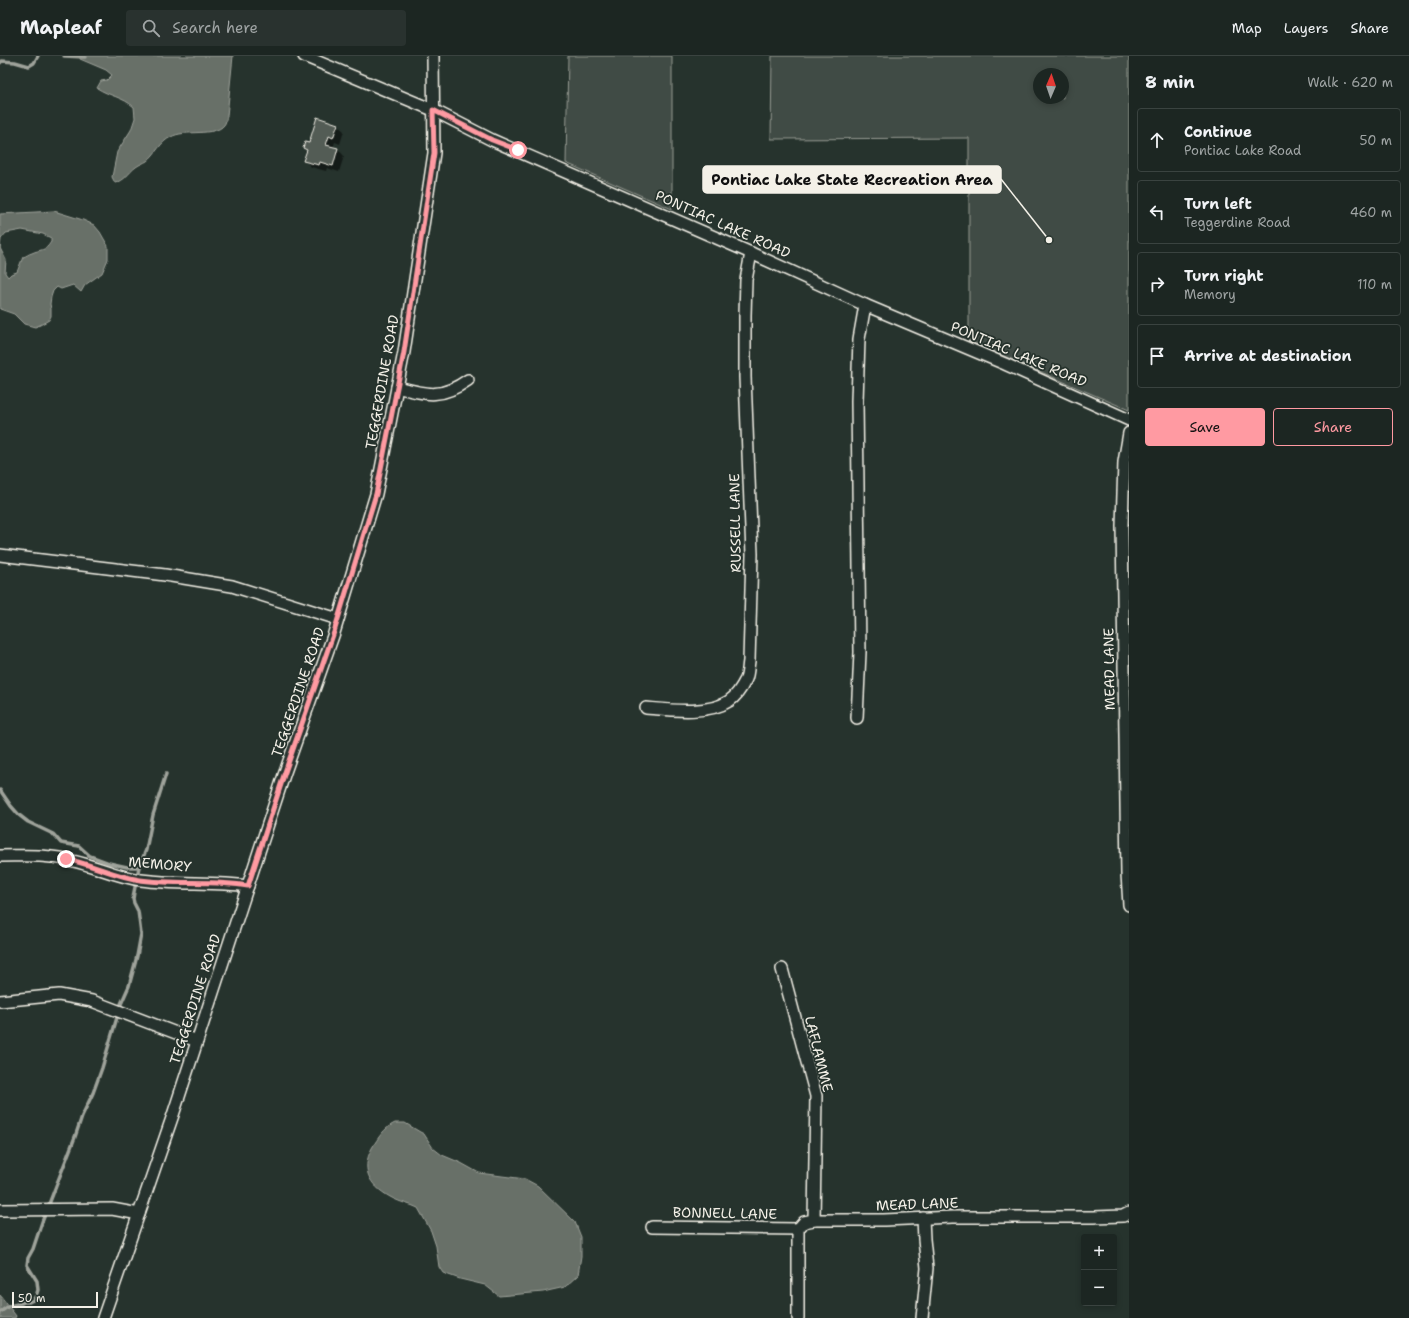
<!DOCTYPE html>
<meta charset="utf-8">
<style>
body{margin:0;font-family:"Shantell Sans",sans-serif;background:#29322f;color:#f1f3f6}
.controls{position:absolute;right:12px;bottom:12px;display:grid;overflow:hidden;border-radius:4px;box-shadow:0 2px 6px #0003}
.controls button{width:36px;height:36px;display:grid;place-items:center;padding:0;border:0;border-bottom:1px solid #3a4340;background:#1c2622;color:#f1f3f6;font:20px sans-serif}
.compass{position:absolute;left:1033px;top:12px;width:36px;height:36px;border-radius:50%;background:#1c2622;box-shadow:0 2px 6px #0003;rotate:2deg}
.scale{position:absolute;left:12px;bottom:10px;width:86px;box-sizing:border-box;padding-left:4px;border:2px solid #f4f1e8;border-top:0;font-size:11px;line-height:14px;white-space:nowrap;color:#f4f1e8;-webkit-text-stroke:3px #26332d;paint-order:stroke}
.stop{position:absolute;width:12px;height:12px;margin:-9px;border:3px solid #ff9aa2;border-radius:50%;background:#fff}
.stop.end{background:#ff9aa2;border-color:#fff;box-shadow:0 1px 4px #0008}
.list{margin:0;padding:0;list-style:none}
h2{display:flex;justify-content:space-between;align-items:center;height:52px;margin:0;padding:0 16px;font-size:17px}
h2 small{font-size:13px;font-weight:400;color:#a0a5a5}
.list li{display:grid;grid-template-columns:26px 1fr auto;gap:12px;align-items:center;box-sizing:border-box;height:64px;margin:0 8px 8px;padding:0 8px;border:1px solid #3a4340;border-radius:4px}
.list b{display:block;font-size:15px;white-space:nowrap}
.list p{margin:0;font-size:13px;white-space:nowrap;color:#a0a5a5}
.list em{font-size:13px;font-style:normal;color:#a0a5a5}
.actions{display:flex;gap:8px;padding:12px 16px}
.actions a{flex:1;padding:9px 0;border:1px solid #ff9aa2;border-radius:4px;text-align:center;font-size:14px;color:#ff9aa2}
.actions .main{background:#ff9aa2;color:#111}
.icon{flex:none;width:22px;height:22px;fill:none;stroke:currentColor;stroke-width:2;stroke-linecap:round;stroke-linejoin:round}
.map{position:relative;flex:none;width:1129px;height:1262px;overflow:hidden}
header{display:flex;align-items:center;gap:24px;box-sizing:border-box;height:56px;padding:0 20px;background:#1c2622;border-bottom:1px solid #3a4340}
header strong{font-size:19px}
nav{display:flex;gap:22px;margin-inline-start:auto;font-size:14px}
.search{width:280px;height:36px;background:#29322f;display:flex;align-items:center;gap:10px;box-sizing:border-box;padding:0 14px;border-radius:4px;color:#a0a5a5;font-size:15px}
main{display:flex}
aside{flex:1;background:#1c2622}
.map>svg:first-child{display:block}
.green{fill:#414b45;stroke:#9a9e96;fill-rule:evenodd}
.water{fill:#676f68;stroke:#9fa39b;fill-rule:evenodd}
.shadow{fill:#0007}
.lines{fill:none;stroke-linecap:round;stroke-linejoin:round}
.stream{stroke:#9fa39b;stroke-width:3.5}
.building{fill:#525c55;stroke:#f4f1e8}
.minor-casing{stroke:#f4f1e8;stroke-width:14}
.minor{stroke:#26332d;stroke-width:11}
.route{stroke:#ff9aa2;stroke-width:5}
.labels{text-anchor:middle;stroke-width:3.5;stroke-linejoin:round;paint-order:stroke}
.street-label{font-size:14px;fill:#f4f1e8;stroke:#26332d}
.leader{fill:none;stroke:#f4f1e8;stroke-width:1.5}
.callout-dot{fill:#f4f1e8;stroke:#26332d;stroke-width:1.5}
.callout{fill:#f4f1e8;stroke:#f4f1e8;stroke-width:1.5}
.callout-label{font-size:15px;text-anchor:middle;font-weight:bold;fill:#111}
</style>
<header>
<strong>Mapleaf</strong>
<div class="search"><svg class="icon" aria-label="search" viewBox="0 0 24 24"><circle cx="10" cy="10" r="6"/><path d="M15 15l6 6"/></svg>Search here</div>
<nav><a>Map</a><a>Layers</a><a>Share</a></nav>
</header>
<main>
<div class="map">
<svg width="1129" height="1262" viewBox="0 0 1129 1262">
<rect width="100%" height="100%" fill="#26332d"/>
<filter id="ink" filterUnits="userSpaceOnUse"><feTurbulence type="fractalNoise" baseFrequency=".025" numOctaves="2"/><feDisplacementMap in="SourceGraphic" scale="8" xChannelSelector="R" yChannelSelector="G"/><feConvolveMatrix kernelMatrix="1 2 1 2 8 2 1 2 1" color-interpolation-filters="sRGB"/></filter>
<g filter="url(#ink)">
<!-- green -->
<g class="green">
<path d="M568 0H672V153L566 107Z"/>
<path d="M772 0H1129V354L969 285V82L771 83ZM1039 18H1063V42H1039Z"/>
</g>
<!-- water -->
<g class="water">
<path d="M80 0H233L227 60C226 63 226 67 224 69 215 81 184 73 171 81 160 86 156 98 147 105 144 107 140 108 136 111 128 117 125 125 115 127L112 121 117 96 131 74 135 62 134 51C123 41 109 40 97 32L101 25 107 24 112 19 106 14 80 3Z"/>
<path d="M54 155 83 164 94 169 100 176 108 190V203L102 217 85 229 81 236 73 229 61 233 57 231 53 235 51 241 50 248 51 253V260L49 264 40 269 35 271 24 268 14 258 0 253V158ZM22 174 43 178 51 182V186C45 196 40 193 32 197 28 198 27 200 23 201L17 216 11 218 8 221 5 217 6 204 0 192 1 183 6 177Z"/>
<path d="M395 1067H405L420 1076 424 1078 433 1092 442 1099 461 1107 479 1117 525 1123 538 1130 575 1166 581 1181V1200L578 1219 565 1231 543 1236 499 1240 485 1229 460 1223 443 1217 439 1211 436 1190 431 1175 418 1152C410 1148 402 1147 394 1143 372 1132 359 1116 372 1092 378 1082 384 1072 395 1067Z"/>
<path d="M0 1239 16 1260 15 1262H0Z"/>
</g>
<!-- shadow -->
<path class="shadow" d="M337 69 344 75 340 88 335 86 333 92 338 93 344 100 339 116 327 112 326 115 311 111 305 104 307 95 304 92Z"/>
<g class="lines">
<!-- stream -->
<g class="stream">
<path d="M64 0 85 1"/>
<path d="M0 7 2 5 15 6 29 10 34 7 38 0"/>
<path d="M0 734 11 750 19 759 28 766 53 778 61 787 79 790 90 800 109 807 127 811H139"/>
<path d="M0 1256 9 1250 22 1247 24 1246H29L33 1244 36 1240 38 1234 37 1225 27 1209 28 1202 33 1193 42 1166 75 1081 82 1060 93 1037 102 1012 121 948 129 930 137 900 141 878 138 855 134 847 133 843 134 836 139 811 146 794 153 759 166 718"/>
</g>
</g>
<!-- building -->
<path class="building" d="M317 61 338 68 333 82 329 80 326 89 338 92 333 110 320 106 319 109 303 105 307 94 303 92 305 86 309 87Z"/>
<g class="lines">
<!-- minor casing -->
<g class="minor-casing">
<g id="minor">
<path d="M304 0 433 54 492 84 751 197 865 249 1005 308 1129 364"/>
<path d="M397 331C428 339 441 343 468 324"/>
<path d="M1129 377 1124 406 1122 470 1127 818 1129 849"/>
<path d="M0 499 165 519 232 530 338 563"/>
<path d="M646 652C670 654 708 659 729 645 737 640 742 631 746 623 748 618 748 611 749 605L752 498 745 321V259L746 224 751 197"/>
<path d="M857 662 860 596 857 345 859 283 865 249"/>
<path d="M0 800C24 800 49 798 73 805 96 810 117 821 141 824 177 829 213 825 248 830"/>
<path d="M782 913 816 1040 814 1164"/>
<path d="M0 945 59 939 92 945 197 985"/>
<path d="M0 1154 112 1153 139 1158"/>
<path d="M652 1171 798 1173"/>
<path d="M103 1262 173 1059 284 719 334 577 376 438 404 296 434 97 433 0"/>
<path d="M798 1262V1173L804 1166 814 1164H884L953 1161H1094L1123 1160 1129 1157"/>
<path d="M922 1262 927 1212 924 1183 923 1162"/>
</g>
</g>
<!-- minor -->
<use href="#minor" class="minor"/>
</g>
</g>
<g class="lines" filter="url(#ink)">
<!-- route -->
<path class="route" d="M66 803C91 808 114 820 140 824 176 829 212 824 248 830L284 719 334 576 376 438 404 296 434 97 433 54 492 84 518 94"/>
</g>
<g class="labels">
<!-- street labels -->
<g class="street-label">
<text transform="translate(723 168) rotate(24)" y="5">PONTIAC LAKE ROAD</text>
<text transform="translate(1019 298) rotate(23)" y="5">PONTIAC LAKE ROAD</text>
<text transform="translate(382 326) rotate(-80)" y="5">TEGGERDINE ROAD</text>
<text transform="translate(735 467) rotate(-91)" y="5">RUSSELL LANE</text>
<text transform="translate(1109 613) rotate(-91)" y="5">MEAD LANE</text>
<text transform="translate(298 636) rotate(-71)" y="5">TEGGERDINE ROAD</text>
<text transform="translate(160 808) rotate(5)" y="5">MEMORY</text>
<text transform="translate(195 943) rotate(-72)" y="5">TEGGERDINE ROAD</text>
<text transform="translate(819 998) rotate(76)" y="5">LAFLAMME</text>
<text transform="translate(917 1148) rotate(-2)" y="5">MEAD LANE</text>
<text transform="translate(725 1157) rotate(1)" y="5">BONNELL LANE</text>
</g>
</g>
<!-- callouts -->
<path class="leader" d="M1049 184L1001 123"/>
<circle class="callout-dot" cx="1049" cy="184" r="4"/>
<rect class="callout" x="703" y="110" width="298" height="27" rx="4"/>
<g class="callout-label">
<text x="852" y="129">Pontiac Lake State Recreation Area</text>
</g>
</svg>
<div class="controls">
<button>+</button>
<button>−</button>
</div>
<svg class="compass" viewBox="-18 -18 36 36"><path d="M0-13l5 13h-10z" fill="#e53935"/><path d="M0 13l5-13h-10z" fill="#a0a5a5"/></svg>
<div class="scale">50 m</div>
<div class="stop" style="left:518px;top:94px"></div>
<div class="stop end" style="left:66px;top:803px"></div>
</div>
<aside>
<h2>8 min<small>Walk · 620 m</small></h2>
<ul class="list">
<li><svg class="icon" aria-label="ahead" viewBox="0 0 24 24"><path d="M12 20V5M6 11l6-6 6 6"/></svg><div><b>Continue</b><p>Pontiac Lake Road</p></div><em>50 m</em></li>
<li><svg class="icon" aria-label="left" viewBox="0 0 24 24"><path d="M17 20v-9H6M10 6l-5 5 5 5"/></svg><div><b>Turn left</b><p>Teggerdine Road</p></div><em>460 m</em></li>
<li><svg class="icon" aria-label="right" viewBox="0 0 24 24"><path d="M7 20v-9h11M14 6l5 5-5 5"/></svg><div><b>Turn right</b><p>Memory</p></div><em>110 m</em></li>
<li><svg class="icon" aria-label="arrive" viewBox="0 0 24 24"><path d="M6 21V4h12l-3 4 3 4H6"/></svg><div><b>Arrive at destination</b></div></li>
</ul>
<div class="actions"><a class="main">Save</a><a>Share</a></div>
</aside>
</main>
